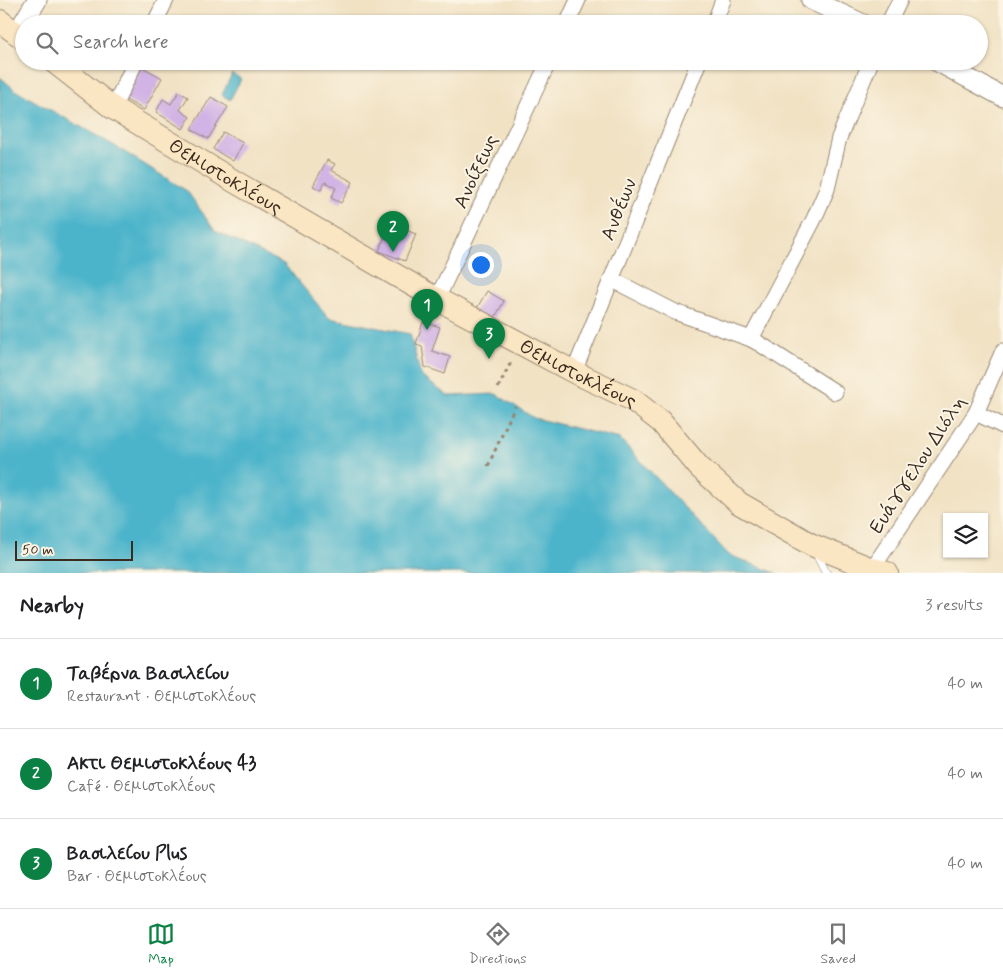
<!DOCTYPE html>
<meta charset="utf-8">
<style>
body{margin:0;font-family:Mynerve,sans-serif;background:#f6f6f6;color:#202124}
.controls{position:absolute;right:15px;bottom:15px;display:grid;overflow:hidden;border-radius:0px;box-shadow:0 1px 4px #0004}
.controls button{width:45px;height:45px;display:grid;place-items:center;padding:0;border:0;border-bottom:1px solid #e0e0e0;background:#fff;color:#202124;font:25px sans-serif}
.scale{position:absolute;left:15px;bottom:12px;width:118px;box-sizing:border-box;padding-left:5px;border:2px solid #3b2a1e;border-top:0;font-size:14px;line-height:18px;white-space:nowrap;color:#3b2a1e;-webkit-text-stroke:4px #fcf5e5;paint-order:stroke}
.you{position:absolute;left:480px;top:264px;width:18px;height:18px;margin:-12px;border:4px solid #fff;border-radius:50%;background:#1a73e8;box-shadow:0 0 0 8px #1a73e833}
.badge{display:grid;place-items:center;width:32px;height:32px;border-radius:50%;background:#0b8043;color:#fff;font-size:16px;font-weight:700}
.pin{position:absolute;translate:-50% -41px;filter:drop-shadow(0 1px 2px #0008)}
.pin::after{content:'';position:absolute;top:26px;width:18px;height:15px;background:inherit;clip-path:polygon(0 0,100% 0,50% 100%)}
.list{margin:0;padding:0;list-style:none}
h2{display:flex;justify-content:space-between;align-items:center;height:65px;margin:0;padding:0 20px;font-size:21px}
h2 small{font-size:16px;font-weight:400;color:#757577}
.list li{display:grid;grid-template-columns:32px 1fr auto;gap:15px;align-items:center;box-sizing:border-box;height:90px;padding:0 20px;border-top:1px solid #e0e0e0}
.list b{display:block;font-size:19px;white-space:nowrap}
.list p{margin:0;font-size:16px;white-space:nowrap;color:#757577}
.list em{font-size:16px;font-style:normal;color:#757577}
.icon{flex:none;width:28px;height:28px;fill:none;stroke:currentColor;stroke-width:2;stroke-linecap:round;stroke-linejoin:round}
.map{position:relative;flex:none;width:1003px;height:573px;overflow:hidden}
.search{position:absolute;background:#fff;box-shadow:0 1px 4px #0004;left:15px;right:15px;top:15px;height:55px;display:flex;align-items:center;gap:12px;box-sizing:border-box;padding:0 18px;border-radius:28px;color:#757577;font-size:19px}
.sheet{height:335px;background:#fff}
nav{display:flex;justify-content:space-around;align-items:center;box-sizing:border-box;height:70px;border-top:1px solid #e0e0e0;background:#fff;font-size:14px;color:#757577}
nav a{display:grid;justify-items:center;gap:2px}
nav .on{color:#0b8043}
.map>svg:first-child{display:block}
.water{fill:#4bb4ca;stroke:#436f74}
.building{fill:#d1b4e5}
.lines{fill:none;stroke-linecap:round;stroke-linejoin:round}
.service-casing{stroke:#968671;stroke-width:9}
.minor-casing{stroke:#968671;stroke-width:17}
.tertiary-casing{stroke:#968671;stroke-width:21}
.secondary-casing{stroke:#968671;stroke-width:24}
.path{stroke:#968671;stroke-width:3;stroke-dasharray:4 4;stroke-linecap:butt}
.service{stroke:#fff;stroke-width:8}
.minor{stroke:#fff;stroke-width:15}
.tertiary{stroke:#fff;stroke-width:19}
.secondary{stroke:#fbe6c3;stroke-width:22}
.labels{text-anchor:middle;stroke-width:4;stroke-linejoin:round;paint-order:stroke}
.street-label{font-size:20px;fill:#3b2a1e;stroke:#fcf5e5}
</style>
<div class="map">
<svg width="1003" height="573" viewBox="0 0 1003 573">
<rect width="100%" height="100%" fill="#fcf5e5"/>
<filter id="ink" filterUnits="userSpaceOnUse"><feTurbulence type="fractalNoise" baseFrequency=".02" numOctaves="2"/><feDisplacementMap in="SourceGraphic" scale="10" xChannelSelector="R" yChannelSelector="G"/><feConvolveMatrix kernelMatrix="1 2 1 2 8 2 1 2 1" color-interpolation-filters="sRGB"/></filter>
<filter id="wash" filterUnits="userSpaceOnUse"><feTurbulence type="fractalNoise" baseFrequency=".0096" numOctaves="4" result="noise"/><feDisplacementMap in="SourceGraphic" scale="20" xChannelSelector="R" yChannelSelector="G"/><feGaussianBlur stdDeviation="1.12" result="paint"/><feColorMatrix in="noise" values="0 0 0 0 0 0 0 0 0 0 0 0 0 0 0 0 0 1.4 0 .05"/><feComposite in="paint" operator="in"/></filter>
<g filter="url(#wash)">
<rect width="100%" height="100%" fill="#f1e2c4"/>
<!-- water -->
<g class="water">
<path d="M232 74 241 79 230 100 222 95Z"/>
<path d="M0 77 15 90 115 146 187 191 215 231 284 264 329 318 410 334 421 376 448 396 496 394 534 418 620 439 729 555 776 573H0Z"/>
</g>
<g id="blocks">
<!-- building -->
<g class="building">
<path d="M141 66 162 78 144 110 122 98Z"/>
<path d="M179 92 188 97 180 110 190 117 183 129 156 112 163 99 171 104Z"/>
<path d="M211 97 228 107 208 139 191 129Z"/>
<path d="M223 132 243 143 233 161 213 149Z"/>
<path d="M327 160 335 164 331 170 353 182 341 203 331 198 336 188 325 182 321 190 313 186Z"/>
<path d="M392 219 402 223 400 228 416 234 405 261 379 251Z"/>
<path d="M487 291 504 301 492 323 474 313Z"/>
<path d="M423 322 440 327 432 351 450 357 445 374 425 367 422 346 416 344Z"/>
</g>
</g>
</g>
<g filter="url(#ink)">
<use href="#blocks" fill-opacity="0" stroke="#968671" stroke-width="1"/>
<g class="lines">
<!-- service casing -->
<g class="service-casing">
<path id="service" d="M816 553 826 573"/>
</g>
<!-- minor casing -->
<g class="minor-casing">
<g id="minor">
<path d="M154 24 166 0"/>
<path d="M567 24 578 0"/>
<path d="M714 24 723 0"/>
<path d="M888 24 900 0"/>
<path d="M113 108 136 61"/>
<path d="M611 279 675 312 751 339"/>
<path d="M437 299 549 61"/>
<path d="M574 372 699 61"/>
<path d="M835 392 760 344 751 339 814 219 827 189 839 138 871 61"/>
<path d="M976 413 1003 426"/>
<path d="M872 569 976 413 1003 351"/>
</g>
</g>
<!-- tertiary casing -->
<g class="tertiary-casing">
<g id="tertiary">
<path d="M811 0 863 24"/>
<path d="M17 33 37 0"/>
<path d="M936 61 1003 97"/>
</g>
</g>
<!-- secondary casing -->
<g class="secondary-casing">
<g id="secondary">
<path d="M0 21 24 39"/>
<path id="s1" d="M53 61 113 108 237 183 437 299 574 372 633 400 661 422 699 467 739 503 812 545 872 569 887 573"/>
</g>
</g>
<!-- path -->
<g class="path">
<path d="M498 388 512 360"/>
<path d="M488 466 515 406"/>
</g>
<!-- service -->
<use href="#service" class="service"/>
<!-- minor -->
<use href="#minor" class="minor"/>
<!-- tertiary -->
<use href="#tertiary" class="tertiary"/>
<!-- secondary -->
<use href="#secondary" class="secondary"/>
</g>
</g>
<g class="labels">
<!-- street labels -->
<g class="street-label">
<text transform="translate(475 171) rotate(-65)" y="7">Ανοίξεως</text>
<text dy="7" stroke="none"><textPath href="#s1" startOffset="208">Θεμιστοκλέους</textPath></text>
<text transform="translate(618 209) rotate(-68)" y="7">Ανθέων</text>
<text dy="7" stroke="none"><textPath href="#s1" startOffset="612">Θεμιστοκλέους</textPath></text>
<text transform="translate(917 464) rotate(-57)" y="7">Ευάγγελου Διόλη</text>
</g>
</g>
</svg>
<div class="controls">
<button><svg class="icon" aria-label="layers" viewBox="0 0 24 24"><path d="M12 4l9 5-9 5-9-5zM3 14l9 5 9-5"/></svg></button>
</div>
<div class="scale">50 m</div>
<div class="you"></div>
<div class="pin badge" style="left:427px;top:330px">1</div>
<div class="pin badge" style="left:393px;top:252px">2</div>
<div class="pin badge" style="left:489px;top:359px">3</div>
<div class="search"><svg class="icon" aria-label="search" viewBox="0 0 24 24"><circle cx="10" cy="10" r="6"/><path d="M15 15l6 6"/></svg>Search here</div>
</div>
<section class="sheet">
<h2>Nearby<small>3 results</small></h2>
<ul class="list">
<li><span class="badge">1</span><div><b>Ταβέρνα Βασιλείου</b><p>Restaurant · Θεμιστοκλέους</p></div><em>40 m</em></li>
<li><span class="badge">2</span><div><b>Ακτι Θεμιστοκλέους 43</b><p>Café · Θεμιστοκλέους</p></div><em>40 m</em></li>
<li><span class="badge">3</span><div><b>Βασιλείου Plus</b><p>Bar · Θεμιστοκλέους</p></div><em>40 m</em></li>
</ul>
</section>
<nav>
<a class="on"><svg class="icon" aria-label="map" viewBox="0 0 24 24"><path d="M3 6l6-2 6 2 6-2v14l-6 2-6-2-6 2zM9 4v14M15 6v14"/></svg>Map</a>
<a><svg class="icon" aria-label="directions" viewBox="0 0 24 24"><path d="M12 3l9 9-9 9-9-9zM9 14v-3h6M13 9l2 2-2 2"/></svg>Directions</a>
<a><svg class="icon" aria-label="saved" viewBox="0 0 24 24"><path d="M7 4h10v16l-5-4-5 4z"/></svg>Saved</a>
</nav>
